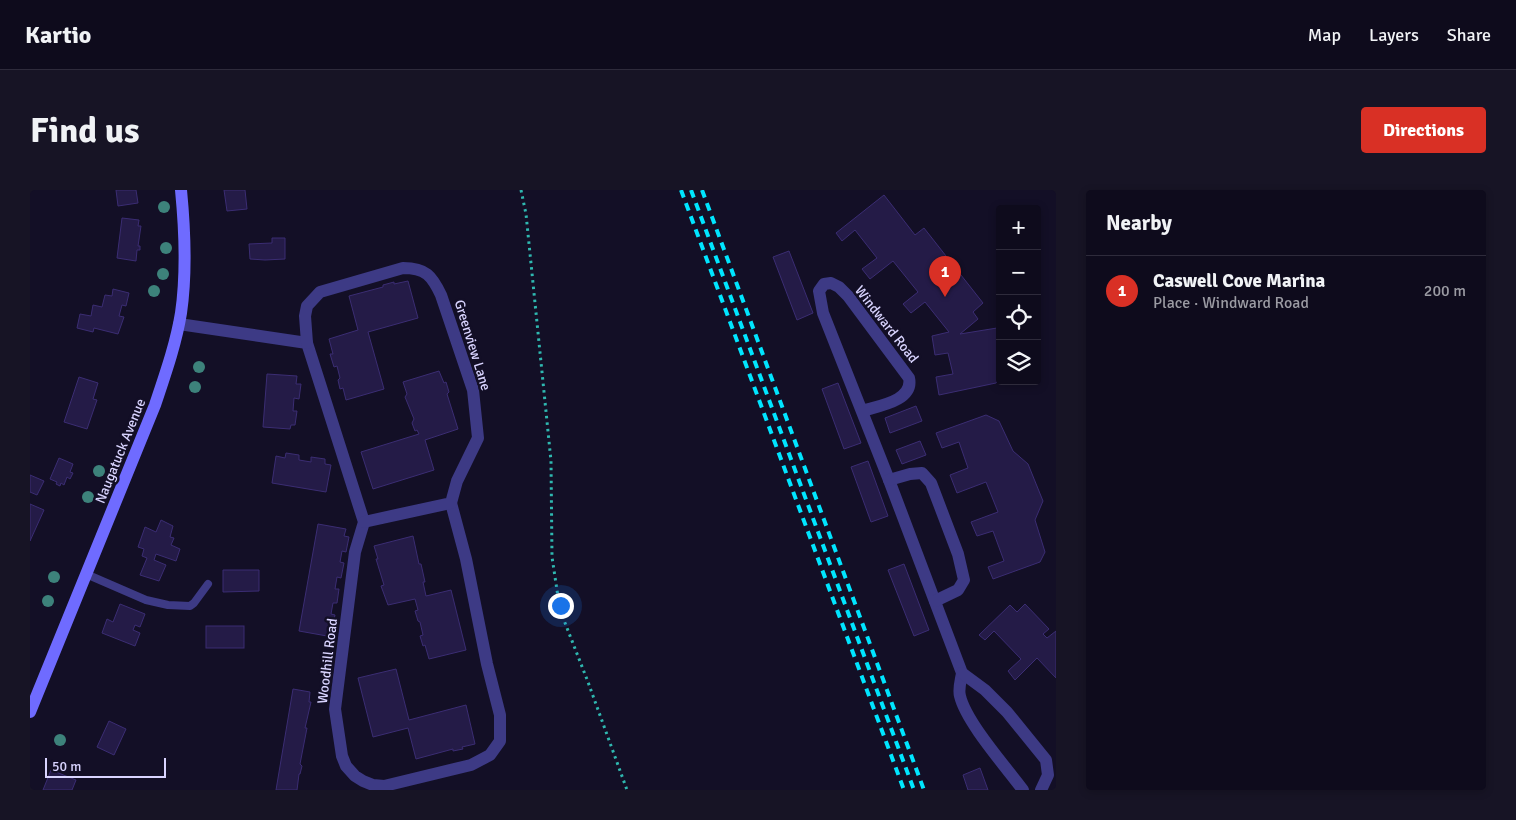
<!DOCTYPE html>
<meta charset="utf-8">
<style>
body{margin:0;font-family:Signika,sans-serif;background:#171425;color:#f1f3f6}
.controls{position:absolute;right:15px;top:15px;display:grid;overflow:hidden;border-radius:5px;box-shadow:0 2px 8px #0003}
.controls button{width:45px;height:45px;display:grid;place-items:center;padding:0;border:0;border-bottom:1px solid #2e2b3b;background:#0e0b1c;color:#f1f3f6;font:25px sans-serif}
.scale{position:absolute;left:15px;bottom:12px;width:121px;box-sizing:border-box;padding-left:5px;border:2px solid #d9d4ff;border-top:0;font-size:14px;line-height:18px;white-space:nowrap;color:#d9d4ff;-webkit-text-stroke:4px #130f26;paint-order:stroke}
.you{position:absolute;left:530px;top:415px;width:18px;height:18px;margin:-12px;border:4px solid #fff;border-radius:50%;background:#1a73e8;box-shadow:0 0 0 8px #1a73e833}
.badge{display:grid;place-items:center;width:32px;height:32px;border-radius:50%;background:#d93025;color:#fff;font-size:16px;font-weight:700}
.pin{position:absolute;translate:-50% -41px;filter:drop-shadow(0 1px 2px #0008)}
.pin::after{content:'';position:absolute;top:26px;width:18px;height:15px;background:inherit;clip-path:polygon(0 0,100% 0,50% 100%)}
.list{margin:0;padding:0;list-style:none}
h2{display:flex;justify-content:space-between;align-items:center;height:65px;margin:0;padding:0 20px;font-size:21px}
h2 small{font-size:16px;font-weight:400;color:#9b9ba3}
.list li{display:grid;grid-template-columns:32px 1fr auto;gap:15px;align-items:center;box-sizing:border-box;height:70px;padding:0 20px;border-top:1px solid #2e2b3b}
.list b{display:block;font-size:19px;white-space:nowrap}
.list p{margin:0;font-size:16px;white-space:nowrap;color:#9b9ba3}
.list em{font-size:16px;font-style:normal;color:#9b9ba3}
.icon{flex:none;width:28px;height:28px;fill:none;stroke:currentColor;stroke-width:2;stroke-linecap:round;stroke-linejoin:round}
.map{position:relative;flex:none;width:1026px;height:600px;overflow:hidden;border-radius:5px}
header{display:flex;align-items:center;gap:30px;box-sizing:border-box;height:70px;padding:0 25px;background:#0e0b1c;border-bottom:1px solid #2e2b3b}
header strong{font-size:24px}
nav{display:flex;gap:28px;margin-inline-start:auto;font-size:18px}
.intro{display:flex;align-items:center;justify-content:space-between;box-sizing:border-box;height:120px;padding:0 30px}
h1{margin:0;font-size:35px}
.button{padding:12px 22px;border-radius:5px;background:#d93025;color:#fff;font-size:18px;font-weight:700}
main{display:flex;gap:30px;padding:0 30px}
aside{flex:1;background:#0e0b1c;border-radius:5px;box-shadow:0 2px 8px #0003}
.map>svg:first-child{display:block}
.building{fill:#241b47;stroke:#3b2d73}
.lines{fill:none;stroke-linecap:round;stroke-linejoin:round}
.path{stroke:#2fb8b0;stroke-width:3;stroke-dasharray:2.5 4;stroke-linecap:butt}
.lane{stroke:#3d3a85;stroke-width:8}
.street{stroke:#3d3a85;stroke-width:12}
.secondary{stroke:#6f6bff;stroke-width:12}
.rail{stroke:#00e5ff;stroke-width:4;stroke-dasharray:8 6;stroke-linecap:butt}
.tree{fill:#3d827b}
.labels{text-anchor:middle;stroke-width:5;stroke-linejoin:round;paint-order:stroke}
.street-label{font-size:14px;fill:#d9d4ff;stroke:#130f26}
</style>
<header>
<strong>Kartio</strong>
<nav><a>Map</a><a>Layers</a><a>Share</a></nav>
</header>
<div class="intro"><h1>Find us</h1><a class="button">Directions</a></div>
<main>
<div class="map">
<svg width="1026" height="600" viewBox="0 0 1026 600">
<rect width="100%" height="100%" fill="#130f26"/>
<!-- building -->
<g class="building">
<path d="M86 0H106L108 13 88 16Z"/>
<path d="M194 0H215L217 19 197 21Z"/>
<path d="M854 5 885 45 894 38 953 113 943 122 948 129 930 144 967 138 970 159V188L966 193 909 205 906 187 923 184 918 163 905 165 902 146 919 142 895 112 881 123 873 114 888 102 863 71 840 89 832 79 847 68 825 40 812 51 806 43Z"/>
<path d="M92 28 109 30 108 36H111L108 56H110V60H107L106 71 87 68Z"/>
<path d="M242 48H255V69L235 70 220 69 219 54 242 53Z"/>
<path d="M759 61 783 123 767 130 743 67Z"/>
<path d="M378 91 388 128 338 142 354 199 316 210 313 198 310 199 308 190 310 188 307 176 304 177 300 164H303L299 149 328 140 319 106 353 97V95L364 92V94Z"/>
<path d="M83 99 99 103 96 116 92 115 89 126 94 127 88 144 64 138 63 142 47 138 50 124 61 126 63 115 72 117 75 105 82 106Z"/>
<path d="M409 181 414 193 416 192 419 202 417 204 428 239 395 250 404 280 343 299 331 262 389 244 387 240 385 241 382 233 384 229 375 207 377 204 373 192Z"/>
<path d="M237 184 267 186 266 194H271L269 209 264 208 263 221H267L265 235H261L260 239 233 237Z"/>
<path d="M49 187 68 193 63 209 67 210 57 239 34 232Z"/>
<path d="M808 193 831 253 814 259 792 199Z"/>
<path d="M886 216 892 231 860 243 855 228Z"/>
<path d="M956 225 969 231 983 261 998 274 1013 311 1005 330 1015 362 1010 372 963 389 958 377 974 371 963 341 947 346 941 332 968 322 956 292 927 303 920 285 938 278 929 252 912 258 906 243Z"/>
<path d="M890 251 896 265 872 274 866 260Z"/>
<path d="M256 263 269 265V270L281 272V267L295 269V274L301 275 296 302 242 293 246 266 255 268Z"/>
<path d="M29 268 43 274 40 282 43 283 40 289 37 287 34 295 31 293 30 296 26 294 27 292 20 289Z"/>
<path d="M838 271 858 326 841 332 821 277Z"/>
<path d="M0 285 14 291 7 305 0 302Z"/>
<path d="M0 314 14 320 0 351Z"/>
<path d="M131 330 143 336 140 347 144 348 141 355 150 359 146 371 126 364 124 370 136 375 129 391 110 385 117 368 112 366 114 359 108 357 115 337 126 342Z"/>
<path d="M288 334 316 339 314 346 319 347 316 362 312 361 310 372 314 373 311 388 307 387 305 399H309L307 413H303L301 424 305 425 302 440 298 439 297 446 269 441Z"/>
<path d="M383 346 389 374H391L395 392H393L396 406 421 400 436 460 399 469 395 455 393 456 390 446 393 445 390 432 388 431 385 421 388 420 385 409 358 415 351 396 354 395 346 369H348L344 356Z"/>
<path d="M874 374 899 440 884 446 858 380Z"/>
<path d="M193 380H229V401L193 402Z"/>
<path d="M90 414 115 424 110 437 105 435 103 440 110 443 105 456 72 443 77 429 83 432Z"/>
<path d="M995 414 1019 439 1013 444 1017 448 1026 441V488L1007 468 985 490 978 481 991 469 964 441 955 450 949 445 980 415 987 422Z"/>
<rect x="176" y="436" width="38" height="22"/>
<path d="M366 479 379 530 436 515 445 554 432 557 433 559 423 561V559L386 569 378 538 343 547 328 488Z"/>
<path d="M263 499 280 502 279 512H281L275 538H277L270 574 272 576 270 584H269L267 600H246Z"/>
<path d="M79 531 96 539 84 565 67 557Z"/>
<path d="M950 578 958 600H938L933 585Z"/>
<path d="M21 580 46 590 42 600H13Z"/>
</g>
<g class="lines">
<!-- path -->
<path class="path" d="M491 0 496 24 521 271 522 367 530 420 558 492 597 600"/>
<!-- lane -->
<path class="lane" d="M56 384 116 410 138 415 160 416 164 413 178 394"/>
<!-- street -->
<g class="street">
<path d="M149 134 277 153 334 332 325 362 305 519 312 566 316 576 325 586 333 591 343 595 354 596 441 575 460 565 470 551V525L457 474 436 369 421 313"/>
<path d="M277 153 275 126 277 116 290 102 373 78C396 78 402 86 411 105L443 200 448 248 427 291 421 313 334 332"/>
<path d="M832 221C848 216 884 211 879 188L818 106 809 97 801 93 794 94 789 101 793 123 859 290 932 483C931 490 928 499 930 506 936 532 976 577 993 600"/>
<path d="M859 290 880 284 892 283 901 293 928 364 934 390 928 400 905 411"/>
<path d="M932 483 955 500 977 522 1016 570 1018 585 1011 600"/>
</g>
<!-- secondary -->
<path class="secondary" d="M0 522 125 215C135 185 146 154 151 123 157 82 155 41 151 0"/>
<!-- rail -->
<g class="rail">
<path d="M651 0 874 600"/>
<path d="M661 0 884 600"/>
<path d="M672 0 894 600"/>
</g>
</g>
<!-- trees -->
<g class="tree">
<circle cx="134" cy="17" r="6"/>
<circle cx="136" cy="58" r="6"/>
<circle cx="133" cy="84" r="6"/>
<circle cx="124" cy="101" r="6"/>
<circle cx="169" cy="177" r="6"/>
<circle cx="165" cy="197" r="6"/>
<circle cx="69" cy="281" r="6"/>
<circle cx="58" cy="307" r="6"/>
<circle cx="24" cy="387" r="6"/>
<circle cx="18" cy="411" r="6"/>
<circle cx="30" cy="550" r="6"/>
</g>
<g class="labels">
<!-- street labels -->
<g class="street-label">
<text transform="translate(857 134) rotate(52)" y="5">Windward Road</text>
<text transform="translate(443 155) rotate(73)" y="5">Greenview Lane</text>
<text transform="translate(90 261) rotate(-68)" y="5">Naugatuck Avenue</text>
<text transform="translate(297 471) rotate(-83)" y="5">Woodhill Road</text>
</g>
</g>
</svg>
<div class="controls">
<button>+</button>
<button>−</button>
<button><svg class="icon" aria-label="locate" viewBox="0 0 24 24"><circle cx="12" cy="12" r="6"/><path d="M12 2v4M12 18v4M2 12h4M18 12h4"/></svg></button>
<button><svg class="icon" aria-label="layers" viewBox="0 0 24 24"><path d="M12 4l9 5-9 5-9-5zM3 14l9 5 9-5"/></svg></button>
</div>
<div class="scale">50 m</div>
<div class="you"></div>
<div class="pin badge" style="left:915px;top:107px">1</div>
</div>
<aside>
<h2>Nearby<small></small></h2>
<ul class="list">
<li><span class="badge">1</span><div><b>Caswell Cove Marina</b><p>Place · Windward Road</p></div><em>200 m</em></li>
</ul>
</aside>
</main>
